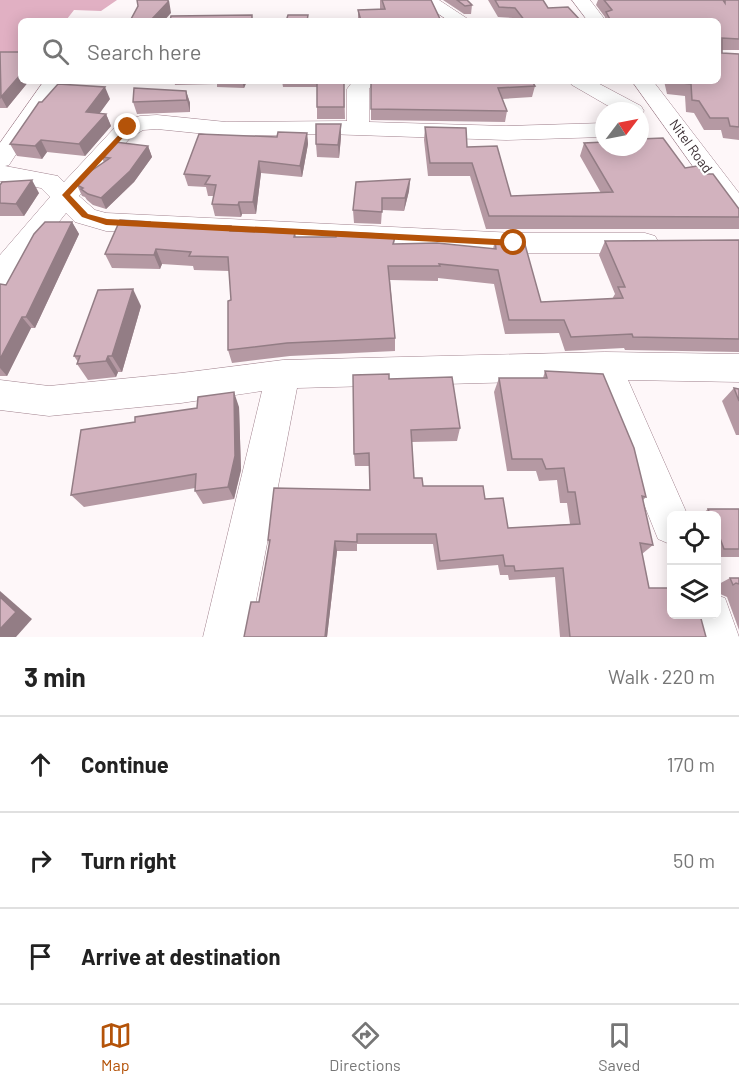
<!DOCTYPE html>
<meta charset="utf-8">
<style>
body{margin:0;font-family:Barlow,sans-serif;background:#f6f6f6;color:#222}
.controls{position:absolute;right:18px;bottom:18px;display:grid;overflow:hidden;border-radius:9px;box-shadow:0 3px 15px #0003}
.controls button{width:54px;height:54px;display:grid;place-items:center;padding:0;border:0;border-bottom:2px solid #e0e0e0;background:#fff;color:#222;font:30px sans-serif}
.compass{position:absolute;left:595px;top:102px;width:54px;height:54px;border-radius:50%;background:#fff;box-shadow:0 3px 15px #0003;rotate:58deg}
.stop{position:absolute;width:18px;height:18px;margin:-14px;border:4px solid #b45309;border-radius:50%;background:#fff}
.stop.end{background:#b45309;border-color:#fff;box-shadow:0 2px 6px #0008}
.list{margin:0;padding:0;list-style:none}
h2{display:flex;justify-content:space-between;align-items:center;height:78px;margin:0;padding:0 24px;font-size:26px}
h2 small{font-size:20px;font-weight:400;color:#767676}
.list li{display:grid;grid-template-columns:39px 1fr auto;gap:18px;align-items:center;box-sizing:border-box;height:96px;padding:0 24px;border-top:2px solid #e0e0e0}
.list b{display:block;font-size:22px;white-space:nowrap}
.list em{font-size:20px;font-style:normal;color:#767676}
.icon{flex:none;width:33px;height:33px;fill:none;stroke:currentColor;stroke-width:2;stroke-linecap:round;stroke-linejoin:round}
.map{position:relative;flex:none;width:739px;height:637px;overflow:hidden}
.search{position:absolute;background:#fff;box-shadow:0 3px 15px #0003;left:18px;right:18px;top:18px;height:66px;display:flex;align-items:center;gap:15px;box-sizing:border-box;padding:0 21px;border-radius:9px;color:#767676;font-size:22px}
.sheet{height:366px;background:#fff}
nav{display:flex;justify-content:space-around;align-items:center;box-sizing:border-box;height:84px;border-top:2px solid #e0e0e0;background:#fff;font-size:16px;color:#767676}
nav a{display:grid;justify-items:center;gap:3px}
nav .on{color:#b45309}
.map>svg:first-child{display:block}
.forest{fill:#e1b0c3}
.lines{fill:none;stroke-linecap:round;stroke-linejoin:round}
.minor-casing{stroke:#a0818d;stroke-width:1}
.minor{fill:#fff;fill-rule:evenodd}
.wall{fill:#b599a3}
.shaded-wall{fill:#937d85}
.building{fill:#d2b2be;stroke:#937d85;stroke-width:1.5}
.route{fill:#b45309}
.labels{text-anchor:middle;stroke-width:4.5;stroke-linejoin:round;paint-order:stroke}
.far-street-label{font-size:14px;fill:#3a2d32;stroke:#fff}
</style>
<div class="map">
<svg width="739" height="637" viewBox="0 0 739 637">
<rect width="100%" height="100%" fill="#fef7f9"/>
<!-- forest -->
<path class="forest" d="M0 0H117L101 11 74 10 67 19 70 21H21V55L0 59Z"/>
<g class="lines">
<!-- minor casing -->
<g class="minor-casing">
<g id="minor">
<path d="M418 0H439L471 21H449Z"/>
<path d="M572 0H590L606 21H588Z"/>
<path d="M44 81H64L9 165 5 166 58 176 64 182 120 122 140 116 157 115 226 122 347 121V89L353 81H374L369 89V122L506 126 604 123V137L506 140 326 134 226 136 157 129 143 130 130 138 79 196 95 210 106 213 514 233H645L655 236 659 243 655 250 645 253H514L106 231 75 222 66 213 10 283 0 286V255L50 197 41 188 0 181V143Z"/>
<path d="M569 81H594L641 106 644 111 640 116V111H617L572 85Z"/>
<path d="M632 81H653L739 193V221L730 218Z"/>
<path d="M605 352 739 354V382L628 380 688 516H672V545L658 539 594 380 297 388 249 637H203L262 391 181 403 49 416 0 410V380L49 386 181 373 283 360Z"/>
<path d="M716 595 725 598 739 637H695L687 614H716Z"/>
</g>
</g>
<!-- minor -->
<use href="#minor" class="minor"/>
</g>
<!-- wall -->
<g class="wall">
<path d="M380 0H431L441 21H358V10L380 9Z"/>
<path d="M443 0H467L472 5 471 14H464Z"/>
<path d="M488 0H543L548 8 581 21H515L513 18 498 17Z"/>
<path d="M598 0H739V50H722V53L739 54V140L723 138 721 130H704L694 113 686 112 685 96 667 94 664 81H718V21H604L605 17 596 5Z"/>
<path d="M0 52 21 81H29L7 108H0Z"/>
<path d="M174 81H247L244 88 217 87V84L175 85Z"/>
<path d="M282 81H344L345 119H317V87H283Z"/>
<path d="M371 81 535 86 532 97 502 99 507 111 505 122 371 120Z"/>
<path d="M186 91 190 103V112L137 114 133 102Z"/>
<path d="M110 99 99 113 106 114 111 126 85 156 47 152 42 159 17 156 10 144Z"/>
<path d="M341 124V137L339 158 317 157 316 144Z"/>
<path d="M425 127 467 147 511 196 601 193 580 156 584 143 685 168 739 209V229H486L470 176H428L424 140Z"/>
<path d="M307 133 308 144 302 177 261 173 256 214H242L241 217 215 216 212 204 214 196H208L206 187 188 186 184 174 277 137Z"/>
<path d="M148 146 152 157 134 182 106 209 93 205 87 200 85 197 82 196 77 185 104 163 102 157Z"/>
<path d="M410 179 409 191 404 211 382 210 381 224 354 223 353 210Z"/>
<path d="M0 185 39 193 24 216H0Z"/>
<path d="M72 222 79 234 35 328H31L7 376H0V284L6 285Z"/>
<path d="M151 225 231 226 233 231 295 233 296 237H395L394 244 493 249 495 240 541 302 612 299 615 294 599 255 605 241 739 240V352L625 350 624 348 565 351 559 333 505 334 494 284 438 278V281L390 280 395 338V351L290 356 232 363 228 350 231 300 229 271 194 270 193 266 162 264 160 269 112 268 105 254Z"/>
<path d="M141 306 122 372H118L116 377 88 380 77 364 78 362 74 356Z"/>
<path d="M545 371 646 497 643 500 653 545 642 554 649 588 706 637H560L555 577 509 580 508 575H500L498 565 437 570 433 544H357V551H337L327 637H244L259 602 269 544 268 540 370 490 369 466H355L354 454 389 379 460 428 457 441 412 442 414 478 423 486 485 499 508 528 570 524 567 503H560L557 480 539 481 536 471H507L494 392 499 378H543Z"/>
<path d="M734 388 739 389V435H736L722 401Z"/>
<path d="M239 407 241 470 234 499 203 504 195 491V488L84 507 71 495Z"/>
<path d="M708 509H739V557H717V516H700Z"/>
<path d="M730 578H739V630L727 597 718 593 717 594V585Z"/>
</g>
<!-- shaded-wall -->
<g class="shaded-wall">
<path d="M169 0 171 13 164 21H150Z"/>
<path d="M21 74V81H29L7 108 1 97Z"/>
<path d="M242 81H247L244 88Z"/>
<path d="M105 87 110 99 92 124 86 112Z"/>
<path d="M186 91 190 103V112L187 100Z"/>
<path d="M106 114 111 126 85 156 79 144Z"/>
<path d="M341 124V137L339 158 338 145Z"/>
<path d="M307 133 308 144 302 177 300 166Z"/>
<path d="M41 140 47 152 42 159 35 146Z"/>
<path d="M148 146 152 157 134 182 106 209 101 198Z"/>
<path d="M259 161 261 173 256 214 253 202Z"/>
<path d="M410 179 409 191 404 211 405 198Z"/>
<path d="M32 180 39 193 24 216 16 204Z"/>
<path d="M239 202 242 214 241 217 238 205Z"/>
<path d="M72 222 79 234 35 328 26 317Z"/>
<path d="M156 249 162 264 160 269 154 255Z"/>
<path d="M133 289 141 306 122 372 112 356Z"/>
<path d="M22 317 31 328 7 376 0 368V359Z"/>
<path d="M108 356 118 372 116 377 106 361Z"/>
<path d="M234 392 239 407 241 470 234 499 228 487Z"/>
<path d="M335 541 337 551 327 637H325Z"/>
<path d="M0 591 32 619 16 637H0Z"/>
</g>
<!-- building -->
<g class="building">
<path d="M137 0H168V2L150 21H130L138 6Z"/>
<path d="M382 0H431L441 21H361L358 10 385 9Z"/>
<path d="M457 0H467L472 5 465 6Z"/>
<path d="M495 0H543L548 8 568 7 581 21H525L515 8 499 7Z"/>
<path d="M604 0H723L725 3V0H739V39L722 38V53L739 54V127L730 126 728 118H710L699 101 692 100 691 84 673 82 672 81H718V21H611L606 12 612 10Z"/>
<path d="M252 15V21H170L171 16Z"/>
<path d="M288 15H308L307 21H283H286Z"/>
<path d="M0 52H21V74L1 97Z"/>
<rect x="317" y="81" width="27" height="26"/>
<path d="M371 81H532L535 86 498 88 507 111 371 109Z"/>
<path d="M58 84 105 87 86 112 106 114 79 144 41 140 35 146 10 144 39 102H42Z"/>
<path d="M134 88 186 91 187 100 133 102Z"/>
<path d="M316 124H341L338 145 316 144Z"/>
<path d="M425 127 466 128 467 147 497 146 511 196 613 192 584 143 604 142V147H640V139L663 138 685 168 697 166 705 174H713L739 209V217L489 216 472 163H430Z"/>
<path d="M278 132 307 133 300 166 259 161 253 202H239L238 205 212 204 216 185 205 184 210 176 184 174 199 134 277 137Z"/>
<path d="M115 142 148 146 130 171 101 198 88 194 81 189 83 188 77 185 85 175 110 158 102 157Z"/>
<path d="M410 179 405 198H382V212L353 210 356 182Z"/>
<path d="M32 180 16 204 0 203V185L2 182Z"/>
<path d="M120 220 150 222 149 225 231 226 230 231 295 233 294 237H336L337 232 381 234 395 237 393 244 437 243 496 249 495 240 524 241 541 302 623 298 618 287H625L605 241 739 240V339L633 337 632 334 571 337 564 320H509L498 270 439 264 440 266H388L395 338 287 343 228 350V301L231 300 228 257 189 256 191 252 156 249 154 255 105 254Z"/>
<path d="M45 222H72L26 317H22L0 359V284L6 285 34 234Z"/>
<path d="M133 289 112 356H108L106 361 77 364 80 356H74L98 290Z"/>
<path d="M545 371 603 374 634 448 646 497 642 496 653 545 640 543 649 588H672V615H700L706 637H570L563 568 515 571 514 566H505L503 555 440 561 436 534H357V542L335 541 325 637H244L251 602H259L270 540H268L274 488 370 490 369 453 354 454 353 375 389 374V379L452 377 460 428 411 430 414 478H422L423 486H483L485 499 503 498 508 528 580 524 575 492H568L564 468 546 469 542 459H512L499 378H547Z"/>
<path d="M734 388 739 389V401Z"/>
<path d="M234 392 235 456 228 487 195 491 196 474 71 495 81 430 135 422V417L197 408 198 397Z"/>
<path d="M708 509H739V549H724L717 530V516H711Z"/>
<path d="M730 578H739V584L736 583 733 585Z"/>
<path d="M0 597 16 612 0 629Z"/>
</g>
<!-- route -->
<path class="route" d="M128 125 131 129 70 195 88 214 107 219 514 240 519 243 514 246 106 225 82 217 62 195Z"/>
<g class="labels">
<!-- far-street labels -->
<g class="far-street-label">
<text transform="translate(691 146) rotate(54)" y="5">Nitel Road</text>
</g>
</g>
</svg>
<div class="controls">
<button><svg class="icon" aria-label="locate" viewBox="0 0 24 24"><circle cx="12" cy="12" r="6"/><path d="M12 2v4M12 18v4M2 12h4M18 12h4"/></svg></button>
<button><svg class="icon" aria-label="layers" viewBox="0 0 24 24"><path d="M12 4l9 5-9 5-9-5zM3 14l9 5 9-5"/></svg></button>
</div>
<svg class="compass" viewBox="-18 -18 36 36"><path d="M0-13l5 13h-10z" fill="#e53935"/><path d="M0 13l5-13h-10z" fill="#767676"/></svg>
<div class="stop" style="left:514px;top:243px"></div>
<div class="stop end" style="left:128px;top:127px"></div>
<div class="search"><svg class="icon" aria-label="search" viewBox="0 0 24 24"><circle cx="10" cy="10" r="6"/><path d="M15 15l6 6"/></svg>Search here</div>
</div>
<section class="sheet">
<h2>3 min<small>Walk · 220 m</small></h2>
<ul class="list">
<li><svg class="icon" aria-label="ahead" viewBox="0 0 24 24"><path d="M12 20V5M6 11l6-6 6 6"/></svg><div><b>Continue</b></div><em>170 m</em></li>
<li><svg class="icon" aria-label="right" viewBox="0 0 24 24"><path d="M7 20v-9h11M14 6l5 5-5 5"/></svg><div><b>Turn right</b></div><em>50 m</em></li>
<li><svg class="icon" aria-label="arrive" viewBox="0 0 24 24"><path d="M6 21V4h12l-3 4 3 4H6"/></svg><div><b>Arrive at destination</b></div></li>
</ul>
</section>
<nav>
<a class="on"><svg class="icon" aria-label="map" viewBox="0 0 24 24"><path d="M3 6l6-2 6 2 6-2v14l-6 2-6-2-6 2zM9 4v14M15 6v14"/></svg>Map</a>
<a><svg class="icon" aria-label="directions" viewBox="0 0 24 24"><path d="M12 3l9 9-9 9-9-9zM9 14v-3h6M13 9l2 2-2 2"/></svg>Directions</a>
<a><svg class="icon" aria-label="saved" viewBox="0 0 24 24"><path d="M7 4h10v16l-5-4-5 4z"/></svg>Saved</a>
</nav>
